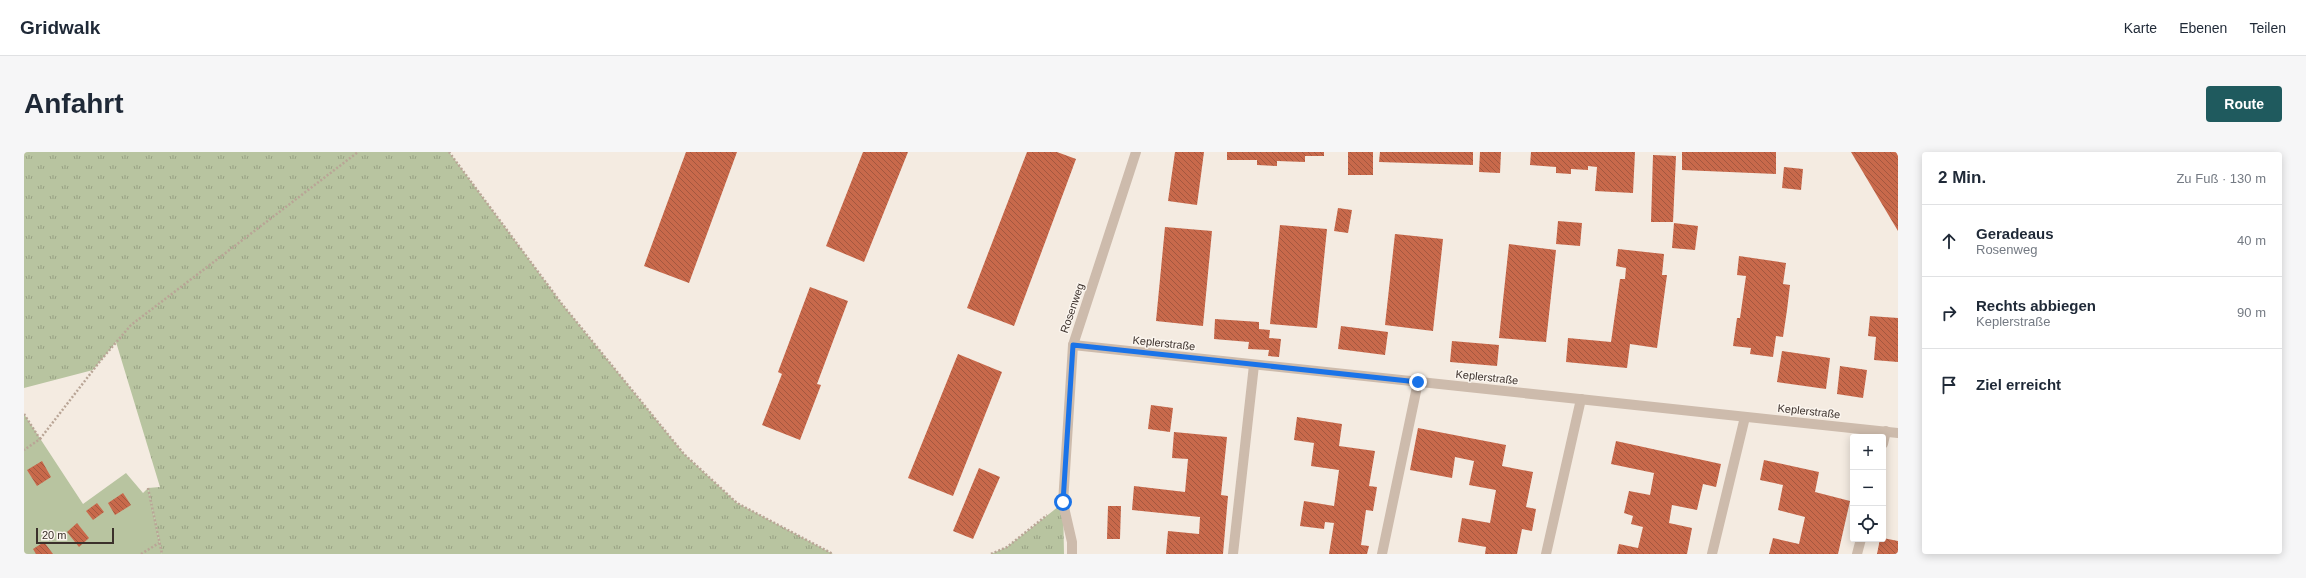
<!DOCTYPE html>
<html lang="de">
<meta charset="utf-8">
<style>
body{margin:0;font-family:Helvetica,sans-serif;background:#f6f6f7;color:#1f2937}
.controls{position:absolute;right:12px;bottom:12px;display:grid;overflow:hidden;border-radius:4px;box-shadow:0 2px 10px #0003}
.controls button{width:36px;height:36px;display:grid;place-items:center;padding:0;border:0;border-bottom:1px solid #e0e1e3;background:#fff;color:#1f2937;font:20px sans-serif}
.scale{position:absolute;left:12px;bottom:10px;width:78px;box-sizing:border-box;padding-left:4px;border:2px solid #3b302b;border-top:0;font-size:11px;line-height:14px;white-space:nowrap;color:#3b302b;-webkit-text-stroke:3px #fbf5ee;paint-order:stroke}
.stop{position:absolute;width:12px;height:12px;margin:-9px;border:3px solid #1a73e8;border-radius:50%;background:#fff}
.stop.end{background:#1a73e8;border-color:#fff;box-shadow:0 1px 4px #0008}
.list{margin:0;padding:0;list-style:none}
h2{display:flex;justify-content:space-between;align-items:center;height:52px;margin:0;padding:0 16px;font-size:17px}
h2 small{font-size:13px;font-weight:400;color:#747a83}
.list li{display:grid;grid-template-columns:26px 1fr auto;gap:12px;align-items:center;box-sizing:border-box;height:72px;padding:0 16px;border-top:1px solid #e0e1e3}
.list b{display:block;font-size:15px;white-space:nowrap}
.list p{margin:0;font-size:13px;white-space:nowrap;color:#747a83}
.list em{font-size:13px;font-style:normal;color:#747a83}
.icon{flex:none;width:22px;height:22px;fill:none;stroke:currentColor;stroke-width:2;stroke-linecap:round;stroke-linejoin:round}
.map{position:relative;flex:none;width:1874px;height:402px;overflow:hidden;border-radius:4px}
header{display:flex;align-items:center;gap:24px;box-sizing:border-box;height:56px;padding:0 20px;background:#fff;border-bottom:1px solid #e0e1e3}
header strong{font-size:19px}
nav{display:flex;gap:22px;margin-inline-start:auto;font-size:14px}
.intro{display:flex;align-items:center;justify-content:space-between;box-sizing:border-box;height:96px;padding:0 24px}
h1{margin:0;font-size:28px}
.button{padding:10px 18px;border-radius:4px;background:#1f5a5e;color:#fff;font-size:14px;font-weight:700}
main{display:flex;gap:24px;padding:0 24px}
aside{flex:1;background:#fff;border-radius:4px;box-shadow:0 2px 10px #0003}
.map>svg:first-child{display:block}
.grass{fill:url(#grass-tufts)}
.garden{fill:#b8c4a0}
.building{fill:url(#building-back-hatch)}
.lines{fill:none;stroke-linecap:round;stroke-linejoin:round}
.path{stroke:#b9a596;stroke-width:2.5;stroke-dasharray:2 2;stroke-linecap:butt}
.lane{stroke:#cdbbac;stroke-width:10}
.street{stroke:#cdbbac;stroke-width:10}
.route{stroke:#1a73e8;stroke-width:5}
.labels{text-anchor:middle;stroke-width:3;stroke-linejoin:round;paint-order:stroke}
.street-label{font-size:11px;fill:#3b302b;stroke:#fbf5ee}
</style>
<header>
<strong>Gridwalk</strong>
<nav><a>Karte</a><a>Ebenen</a><a>Teilen</a></nav>
</header>
<div class="intro"><h1>Anfahrt</h1><a class="button">Route</a></div>
<main>
<div class="map">
<svg width="1874" height="402" viewBox="0 0 1874 402">
<defs>
<pattern id="grass-tufts" width="24" height="20" patternUnits="userSpaceOnUse"><rect width="24" height="20" fill="#b8c4a0"/><path d="M3 7l-1-3M5 7V3M7 7l1-3M15 17l-1-3M17 17v-4M19 17l1-3" fill="none" stroke="#97a083"/></pattern>
<pattern id="building-back-hatch" width="6" height="6" patternUnits="userSpaceOnUse"><rect width="6" height="6" fill="#c8694b"/><path d="M-1 5l2 2M0 0l6 6M5-1l2 2" fill="none" stroke="#a4573f"/></pattern>
</defs>
<rect width="100%" height="100%" fill="#f4ebe1"/>
<!-- grass -->
<g class="grass">
<path d="M0 0H425L538 152 660 302 713 351 809 402H138L124 336 136 335 92 190 69 218 0 236Z"/>
<path d="M1039 351 1040 402H967L983 395Z"/>
</g>
<!-- garden -->
<path class="garden" d="M0 262 59 352 102 321 119 341 124 336 138 402H0Z"/>
<!-- building -->
<g class="building">
<path d="M662 0H713L665 131 620 114Z"/>
<path d="M839 0H884L840 110 802 94Z"/>
<path d="M1003 0H1033L1052 7 990 174 943 156Z"/>
<path d="M1151 0H1180L1173 53 1144 49Z"/>
<path d="M1203 0H1300V4H1281V10L1253 9V14L1233 13V8H1203Z"/>
<rect x="1324" y="0" width="25" height="23"/>
<path d="M1356 0H1449V13L1355 10Z"/>
<path d="M1456 0H1477L1476 21 1455 20Z"/>
<path d="M1507 0H1611L1609 41 1571 39 1573 15 1564 14V18L1547 17V22L1532 21V15L1506 13Z"/>
<path d="M1658 0H1752V22L1658 18Z"/>
<path d="M1827 0H1872L1874 4V79Z"/>
<path d="M1629 3 1652 4 1649 70H1627Z"/>
<path d="M1760 15 1779 17 1777 38 1758 36Z"/>
<path d="M1314 56 1328 58 1324 81 1310 79Z"/>
<path d="M1534 69 1558 71 1556 94 1532 92Z"/>
<path d="M1650 71 1674 74 1671 98 1648 96Z"/>
<path d="M1256 73 1303 77 1293 176 1246 172Z"/>
<path d="M1141 75 1188 79 1179 174 1132 169Z"/>
<path d="M1371 82 1419 87 1409 179 1361 173Z"/>
<path d="M1485 92 1532 98 1522 190 1475 186Z"/>
<path d="M1594 97 1640 102 1638 123H1643L1633 196 1606 192 1603 216 1542 210 1544 186 1587 190 1596 127H1601L1602 116 1592 114Z"/>
<path d="M1715 104 1762 111 1759 132 1766 133 1763 158 1759 185 1752 184 1749 205 1726 202 1727 196 1709 194 1713 166H1716L1722 124 1713 123Z"/>
<path d="M786 135 824 149 793 232 797 233 776 288 738 273 758 222 754 220Z"/>
<path d="M1846 164 1874 166V210L1850 208 1852 185 1844 184Z"/>
<path d="M1191 167 1235 170V177L1246 178 1245 186 1257 187 1255 205 1244 204 1245 198 1224 197 1225 190 1190 187Z"/>
<path d="M1317 174 1364 180 1361 203 1314 197Z"/>
<path d="M1428 189 1475 193 1473 214 1426 210Z"/>
<path d="M1758 199 1806 206 1802 237 1753 230Z"/>
<path d="M934 202 978 220 929 344 884 326Z"/>
<path d="M1816 214 1843 218 1839 246 1813 242Z"/>
<path d="M1127 253 1149 256 1146 280 1124 277Z"/>
<path d="M1273 265 1318 272 1315 294 1351 299 1345 334 1353 335 1349 359 1342 358 1337 393 1345 394 1343 402H1305L1310 371 1301 370 1300 377 1276 374 1280 349 1310 354 1315 318 1287 314 1290 291 1270 288Z"/>
<path d="M1394 276 1482 293 1478 314 1509 320 1502 355 1512 357 1508 379 1498 377 1493 402H1461L1462 395 1434 390 1438 366 1466 371 1472 338 1445 333 1450 309 1431 305 1428 326 1386 318Z"/>
<path d="M1150 280 1203 285 1197 343 1204 344 1199 402H1142L1144 379 1175 382 1176 365 1108 358 1110 334 1161 340 1164 307 1148 306Z"/>
<path d="M1592 289 1697 312 1692 335 1679 332 1673 358 1648 353 1645 371 1668 376 1663 402H1593L1595 392 1614 396 1619 375 1607 372 1609 364 1600 361 1605 339 1626 343 1630 321 1587 312Z"/>
<path d="M1740 308 1795 320 1791 340 1826 349 1814 402H1745L1749 386 1775 392 1781 365 1754 358 1759 333 1736 328Z"/>
<path d="M18 309 27 325 13 334 3 318Z"/>
<path d="M955 316 976 325 949 387 929 379Z"/>
<path d="M99 341 107 353 91 363 84 351Z"/>
<path d="M73 351 80 360 69 368 62 359Z"/>
<path d="M1084 354H1097L1096 387H1083Z"/>
<path d="M53 371 65 386 55 395 43 380Z"/>
<path d="M1859 386 1874 389V402H1853L1856 387Z"/>
<path d="M20 390 29 402H12L9 397Z"/>
</g>
<g class="lines">
<!-- path -->
<g class="path">
<path d="M425 0 538 152 660 302 713 351 809 402"/>
<path d="M0 262 16 287 0 298"/>
<path d="M16 287 77 208 107 173 334 0"/>
<path d="M124 336 138 402"/>
<path d="M117 402 135 391"/>
<path d="M967 402 983 395 1023 363"/>
</g>
<!-- lane -->
<g class="lane">
<path d="M1859 292 1862 279"/>
<path d="M1039 351 1048 390V402"/>
<path d="M1209 402 1230 213"/>
<path d="M1358 402 1394 230"/>
<path d="M1522 402 1557 247"/>
<path d="M1688 402 1721 265"/>
<path d="M1833 402 1837 387"/>
</g>
<!-- street -->
<g class="street">
<path d="M1049 193 1874 281"/>
<path d="M1039 351 1049 193 1112 0"/>
</g>
</g>
<g class="lines">
<!-- route -->
<path class="route" d="M1039 350 1049 193 1394 230"/>
</g>
<g class="labels">
<!-- street labels -->
<g class="street-label">
<text transform="translate(1048 156) rotate(-71)" y="4">Rosenweg</text>
<text transform="translate(1140 191) rotate(6)" y="4">Keplerstraße</text>
<text transform="translate(1463 225) rotate(6)" y="4">Keplerstraße</text>
<text transform="translate(1785 259) rotate(6)" y="4">Keplerstraße</text>
</g>
</g>
</svg>
<div class="controls">
<button>+</button>
<button>−</button>
<button><svg class="icon" aria-label="locate" viewBox="0 0 24 24"><circle cx="12" cy="12" r="6"/><path d="M12 2v4M12 18v4M2 12h4M18 12h4"/></svg></button>
</div>
<div class="scale">20 m</div>
<div class="stop" style="left:1039px;top:350px"></div>
<div class="stop end" style="left:1394px;top:230px"></div>
</div>
<aside>
<h2>2 Min.<small>Zu Fuß · 130 m</small></h2>
<ul class="list">
<li><svg class="icon" aria-label="ahead" viewBox="0 0 24 24"><path d="M12 20V5M6 11l6-6 6 6"/></svg><div><b>Geradeaus</b><p>Rosenweg</p></div><em>40 m</em></li>
<li><svg class="icon" aria-label="right" viewBox="0 0 24 24"><path d="M7 20v-9h11M14 6l5 5-5 5"/></svg><div><b>Rechts abbiegen</b><p>Keplerstraße</p></div><em>90 m</em></li>
<li><svg class="icon" aria-label="arrive" viewBox="0 0 24 24"><path d="M6 21V4h12l-3 4 3 4H6"/></svg><div><b>Ziel erreicht</b></div></li>
</ul>
</aside>
</main>
